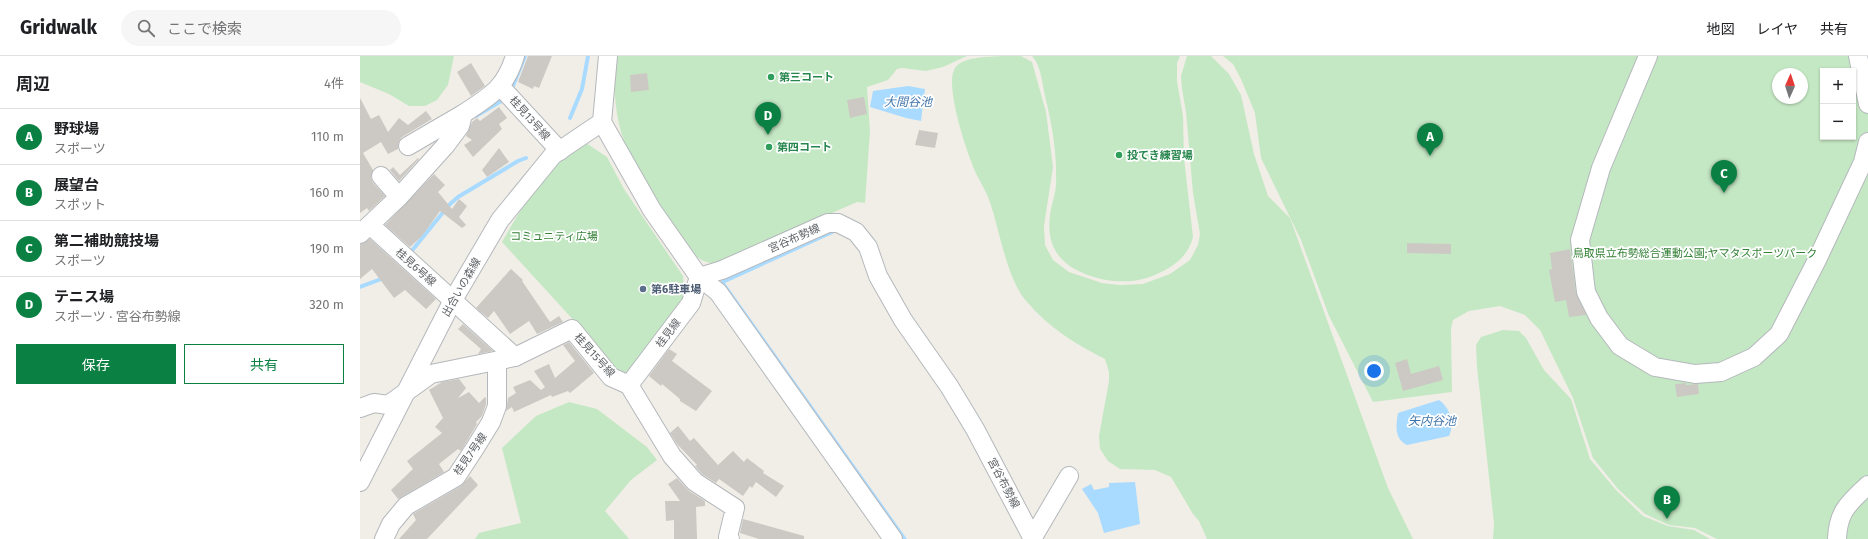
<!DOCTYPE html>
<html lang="ja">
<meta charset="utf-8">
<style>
body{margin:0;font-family:"Fira Sans","Noto Sans JP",sans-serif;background:#f6f6f6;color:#202124}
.controls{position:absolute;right:12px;top:12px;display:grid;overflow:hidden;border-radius:0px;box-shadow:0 1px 3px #0004}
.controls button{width:36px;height:36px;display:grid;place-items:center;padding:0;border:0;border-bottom:1px solid #e0e0e0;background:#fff;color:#202124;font:20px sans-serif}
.compass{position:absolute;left:1412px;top:12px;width:36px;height:36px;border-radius:50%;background:#fff;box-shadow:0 1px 3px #0004;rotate:3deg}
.you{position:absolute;left:1014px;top:315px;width:14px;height:14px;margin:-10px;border:3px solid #fff;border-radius:50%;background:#1a73e8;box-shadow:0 0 0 6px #1a73e833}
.badge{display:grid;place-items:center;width:26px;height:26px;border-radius:50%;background:#0b8043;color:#fff;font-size:13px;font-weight:700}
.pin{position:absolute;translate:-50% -33px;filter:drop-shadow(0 1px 2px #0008)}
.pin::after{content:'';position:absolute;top:21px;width:14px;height:12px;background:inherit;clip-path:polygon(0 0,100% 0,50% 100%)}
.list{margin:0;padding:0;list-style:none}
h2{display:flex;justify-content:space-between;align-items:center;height:52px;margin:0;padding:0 16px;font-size:17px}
h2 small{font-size:13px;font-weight:400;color:#757577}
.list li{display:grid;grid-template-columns:26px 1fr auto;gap:12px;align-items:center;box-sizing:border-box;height:56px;padding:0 16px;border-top:1px solid #e0e0e0}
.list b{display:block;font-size:15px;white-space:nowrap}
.list p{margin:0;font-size:13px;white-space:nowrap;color:#757577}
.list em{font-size:13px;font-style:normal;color:#757577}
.actions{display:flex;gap:8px;padding:12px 16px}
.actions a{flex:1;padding:9px 0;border:1px solid #0b8043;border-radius:0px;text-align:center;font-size:14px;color:#0b8043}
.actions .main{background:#0b8043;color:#fff}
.icon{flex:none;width:22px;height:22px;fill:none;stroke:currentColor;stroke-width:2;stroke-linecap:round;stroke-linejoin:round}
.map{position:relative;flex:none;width:1508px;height:483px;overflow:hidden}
header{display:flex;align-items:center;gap:24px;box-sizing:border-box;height:56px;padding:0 20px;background:#fff;border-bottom:1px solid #e0e0e0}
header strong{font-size:19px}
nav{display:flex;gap:22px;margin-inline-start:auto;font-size:14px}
.search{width:280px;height:36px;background:#f6f6f6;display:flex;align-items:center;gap:10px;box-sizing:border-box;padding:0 14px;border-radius:22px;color:#757577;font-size:15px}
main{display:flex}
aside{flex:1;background:#fff}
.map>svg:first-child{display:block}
.green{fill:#c5e8c4;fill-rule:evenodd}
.water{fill:#a9daff}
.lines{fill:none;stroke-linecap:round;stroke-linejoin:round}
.stream{stroke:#a9daff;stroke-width:4}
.building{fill:#ccc9c4}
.minor-casing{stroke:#b4b8bc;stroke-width:20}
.minor{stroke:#fff;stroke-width:18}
.leisure-dot{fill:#2e9e5b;stroke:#fff;stroke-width:1.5}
.service-dot{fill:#5c6f8a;stroke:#fff;stroke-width:1.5}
.labels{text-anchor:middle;stroke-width:3.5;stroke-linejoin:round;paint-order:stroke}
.leisure-label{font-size:11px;font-weight:bold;fill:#27864d;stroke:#fff;text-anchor:start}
.street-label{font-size:11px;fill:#5f6367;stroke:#fff}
.park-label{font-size:11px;fill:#348137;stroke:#fff}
.service-label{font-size:11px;font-weight:bold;fill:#4e5e75;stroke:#fff;text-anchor:start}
.water-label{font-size:12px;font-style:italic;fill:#4175aa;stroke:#fff}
</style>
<header>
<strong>Gridwalk</strong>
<div class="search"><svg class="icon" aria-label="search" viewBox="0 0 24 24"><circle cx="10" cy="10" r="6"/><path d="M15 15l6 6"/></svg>ここで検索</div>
<nav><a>地図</a><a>レイヤ</a><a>共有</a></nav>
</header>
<main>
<aside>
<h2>周辺<small>4件</small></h2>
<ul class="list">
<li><span class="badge">A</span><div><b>野球場</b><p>スポーツ</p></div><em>110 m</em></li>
<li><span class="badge">B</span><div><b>展望台</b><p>スポット</p></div><em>160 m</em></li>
<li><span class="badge">C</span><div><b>第二補助競技場</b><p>スポーツ</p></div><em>190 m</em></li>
<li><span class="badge">D</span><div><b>テニス場</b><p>スポーツ · 宮谷布勢線</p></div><em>320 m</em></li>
</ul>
<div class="actions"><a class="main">保存</a><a>共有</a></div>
</aside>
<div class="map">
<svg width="1508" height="483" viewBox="0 0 1508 483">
<rect width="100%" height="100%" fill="#f1eee7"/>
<!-- green -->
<g class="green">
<path d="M0 0H94L88 29 77 44 65 50H49L29 38 0 26Z"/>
<path d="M254 0H607L583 11 566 15 542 12 537 13 528 24 507 31 510 75 505 147 497 146 355 208C350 207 345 206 340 203 333 198 328 189 322 182 298 151 273 114 261 76 254 51 254 26 254 0Z"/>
<path d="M642 0H661L672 6 686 56 693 111 684 170 685 189 693 204 709 216 742 227 760 229 783 228 810 218 830 204 838 189 840 178 833 137 826 56 822 33 821 20 827 0H851L869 18 881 39 894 98 908 140 930 162 1028 432 1053 483H847L839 465 833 458 811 421 795 414 760 413 748 405 740 393 739 380 749 325V316L745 303C715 288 688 271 667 246 645 221 640 172 628 141 623 129 615 118 611 105 604 87 586 31 594 14 600 0 629 1 642 0Z"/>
<path d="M672 0H820L817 7V25L823 60 824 102 833 181C828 200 815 210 797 218 779 227 756 227 737 222 705 213 685 195 690 159 691 149 696 138 696 127 697 96 692 69 685 40 682 27 681 9 672 0Z"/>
<path d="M863 0H1508V483H1357L1335 472 1309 469 1285 458 1258 433 1233 402 1213 342 1180 274 1165 259 1140 250 1109 255 1093 264 1091 273 1092 336 1013 346 969 260 941 184 901 102 895 57 881 23 873 8ZM1463 15H1493V81H1463ZM1418 18H1442V42H1418Z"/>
<path d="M226 87 247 101 264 133 323 220 325 247 267 319H259L217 268 142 186C167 143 183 114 226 87Z"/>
<path d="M1143 274 1159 275 1166 282 1184 314 1211 343 1230 403 1256 434 1283 460 1308 470 1334 474 1350 483H1133L1134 467 1117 311 1116 289 1121 281Z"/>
<path d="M209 346 237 353 287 391 297 404 271 424 245 455 269 483H115L119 477 161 467 142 392 176 360Z"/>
</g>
<!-- water -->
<g class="water">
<path d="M548 30 565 33 561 65 546 62 510 51 513 35Z"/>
<path d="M472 172 479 175 365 227 547 483H543L361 226 362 221Z"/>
<path d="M1079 344C1090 352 1095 367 1089 380L1047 389C1034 383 1036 369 1038 357Z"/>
<path d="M775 426 780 468 744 477 738 457 722 433 731 428 734 434 749 431V427Z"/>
</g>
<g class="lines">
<!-- stream -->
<g class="stream">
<path d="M153 30 165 0"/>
<path d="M116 60 143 44"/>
<path d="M210 62 222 33 228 0"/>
<path d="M50 197 89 149 98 141 158 105 166 102"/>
<path d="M0 231 24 222"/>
</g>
</g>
<!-- building -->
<g class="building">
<path d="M168 0H192L179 32 174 30 173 33 158 26Z"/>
<path d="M111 7 125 30 111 40 97 16Z"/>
<path d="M287 17 289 34 271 36 270 19Z"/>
<path d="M504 41 507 58 490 62 487 44Z"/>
<path d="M0 42 11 63 19 59 28 76 39 62 48 69 66 55 72 63 42 81 39 85 38 93 28 98 21 86 3 97 13 114 11 122 13 127 25 140 9 155 7 152 0 157Z"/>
<path d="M139 51 147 62 139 68 142 73 113 101 104 89 112 84 106 80 112 66 117 62 120 65Z"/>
<path d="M559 74 578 77 575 92 555 89Z"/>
<path d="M139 92 149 106 127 121 122 114Z"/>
<path d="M58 102 59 103 39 125 30 114 33 111 40 119Z"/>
<path d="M74 118 85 129 78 136 92 153 99 143 107 150 99 161 106 169 102 172 80 155 62 180 50 191 25 169Z"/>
<path d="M10 183 76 243 66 253 45 234 34 242 12 213 0 223V188Z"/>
<path d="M1047 187 1091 188V198L1047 197Z"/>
<path d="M1210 193 1216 237 1226 259 1209 261 1206 244 1195 246 1189 214 1192 213 1190 197Z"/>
<path d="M151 213 163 224 162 225 190 266 199 260 203 266 177 278 169 265 150 278 134 255 128 262 116 252Z"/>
<path d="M103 268 133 295 118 298 121 293 98 273Z"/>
<path d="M209 286 234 317 210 337 208 335 192 341 191 339 154 356 152 351 146 355 148 342 156 337 153 331 170 324 181 334 185 331 174 315 189 308 195 322 215 305 203 289Z"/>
<path d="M309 293 317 298 312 305 352 335 336 355 320 345V343L302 328 301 330 289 320Z"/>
<path d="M1047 303 1051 318 1079 310 1083 324 1043 335 1035 307Z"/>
<path d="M99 323 106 332 98 342 109 336 119 347 125 341 126 342V348L122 360 116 366 117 368 101 395 98 393 79 408 84 416 38 443 31 434 53 413 47 405 82 377 75 371 83 362 69 334 82 326Z"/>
<path d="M1326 327V329L1338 328 1339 338 1317 341 1315 328Z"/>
<path d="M318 370 330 385 334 382 358 409 373 395 384 406 387 402 404 415 403 417 424 430 416 441 396 426 392 432 390 430 383 440 359 423 356 427 342 418 335 410 337 409 317 388 310 377Z"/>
<path d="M110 420 118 429 67 483H39L56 464 53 458 101 430Z"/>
<path d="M317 422 329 435 345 445V450L336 451 337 483H314V464L306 465 305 445H320L308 428Z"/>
<path d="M383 463 444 480V483H399L380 477Z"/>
</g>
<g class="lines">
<!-- minor casing -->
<g class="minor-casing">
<g id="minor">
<path d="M248 0 242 66 292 154 339 221 362 214 468 167H478L496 176 508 191 518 220 543 264 589 330 615 373 673 483"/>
<path d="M1288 0 1241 112 1220 184 1226 236 1239 262 1260 290 1295 311 1335 318 1361 316 1394 301 1419 278 1456 206 1503 106 1508 86"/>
<path d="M1498 0 1508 48"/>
<path d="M140 30 200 95"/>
<path d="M48 90 103 58"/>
<path d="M21 120 39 141"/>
<path d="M10 169 155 301"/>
<path d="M0 178 39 141 85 90 100 70 103 58C130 40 145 33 155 0"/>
<path d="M269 329 331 247 339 221 358 236 533 483"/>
<path d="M0 352 14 347 28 349 71 318 155 301 212 273 251 321 269 329 312 400 335 426 375 452 368 481 370 483"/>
<path d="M0 426 93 244 140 164 193 99 242 66"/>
<path d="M24 483 31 468 46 450 96 421 115 392 131 366 137 350V305"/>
<path d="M672 483 709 420"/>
<path d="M1477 483C1478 455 1489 447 1508 429"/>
</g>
</g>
<!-- minor -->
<use href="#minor" class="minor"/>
</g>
<!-- markers -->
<g class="leisure-dot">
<circle cx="411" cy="21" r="4"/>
<circle cx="409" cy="91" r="4"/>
<circle cx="759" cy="99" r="4"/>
</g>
<circle class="service-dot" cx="283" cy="233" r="4"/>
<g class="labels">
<!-- leisure labels -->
<g class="leisure-label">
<text x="419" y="25">第三コート</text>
<text x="417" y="95">第四コート</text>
<text x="767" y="103">投てき練習場</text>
</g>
<!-- street labels -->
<g class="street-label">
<text transform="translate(170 62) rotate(48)" y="4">桂見13号線</text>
<text transform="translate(434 182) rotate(-24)" y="4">宮谷布勢線</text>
<text transform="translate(56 211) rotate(42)" y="4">桂見6号線</text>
<text transform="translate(101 231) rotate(-60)" y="4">出合いの森線</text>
<text transform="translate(308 277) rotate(-53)" y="4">桂見線</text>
<text transform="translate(235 299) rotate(48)" y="4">桂見15号線</text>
<text transform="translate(110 398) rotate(-55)" y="4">桂見7号線</text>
<text transform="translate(644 427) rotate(62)" y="4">宮谷布勢線</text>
</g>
<!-- park labels -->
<g class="park-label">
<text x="194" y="184">コミュニティ広場</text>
<text x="1335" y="201">鳥取県立布勢総合運動公園;ヤマタスポーツパーク</text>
</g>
<!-- service labels -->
<g class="service-label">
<text x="291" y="237">第6駐車場</text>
</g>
<!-- water labels -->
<g class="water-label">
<text x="548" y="50">大間谷池</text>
<text x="1072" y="369">矢内谷池</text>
</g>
</g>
</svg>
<div class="controls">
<button>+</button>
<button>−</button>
</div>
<svg class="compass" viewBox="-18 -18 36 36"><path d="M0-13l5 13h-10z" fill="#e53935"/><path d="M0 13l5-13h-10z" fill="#757577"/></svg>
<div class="you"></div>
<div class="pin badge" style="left:1070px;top:100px">A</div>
<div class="pin badge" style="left:1307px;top:463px">B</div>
<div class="pin badge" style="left:1364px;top:137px">C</div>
<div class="pin badge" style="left:408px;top:79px">D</div>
</div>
</main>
